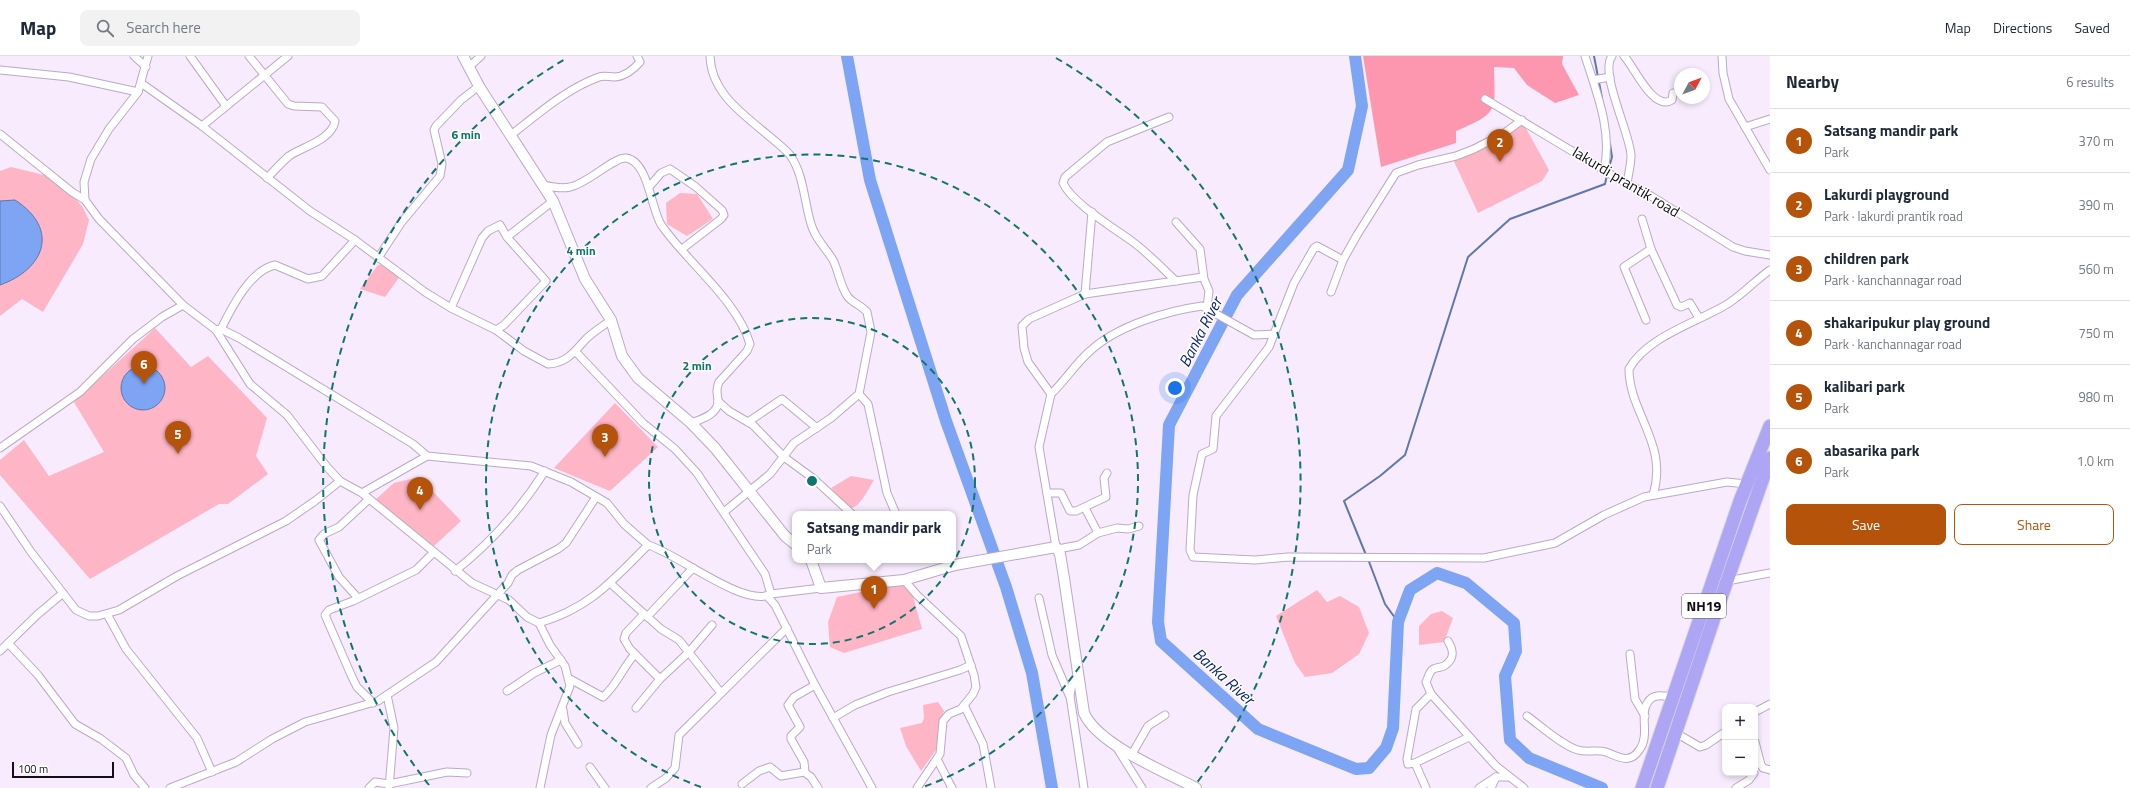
<!DOCTYPE html>
<meta charset="utf-8">
<style>
body{margin:0;font-family:"Titillium Web",sans-serif;background:#f2f2f3;color:#1f2937}
.controls{position:absolute;right:12px;bottom:12px;display:grid;overflow:hidden;border-radius:8px;box-shadow:0 2px 6px #0003}
.controls button{width:36px;height:36px;display:grid;place-items:center;padding:0;border:0;border-bottom:1px solid #e0e1e3;background:#fff;color:#1f2937;font:20px sans-serif}
.compass{position:absolute;left:1674px;top:12px;width:36px;height:36px;border-radius:50%;background:#fff;box-shadow:0 2px 6px #0003;rotate:49deg}
.scale{position:absolute;left:12px;bottom:10px;width:102px;box-sizing:border-box;padding-left:4px;border:2px solid #130d16;border-top:0;font-size:11px;line-height:14px;white-space:nowrap;color:#130d16;-webkit-text-stroke:3px #fff;paint-order:stroke}
.you{position:absolute;left:1175px;top:332px;width:14px;height:14px;margin:-10px;border:3px solid #fff;border-radius:50%;background:#1a73e8;box-shadow:0 0 0 6px #1a73e833}
.badge{display:grid;place-items:center;width:26px;height:26px;border-radius:50%;background:#b45309;color:#fff;font-size:13px;font-weight:700}
.pin{position:absolute;translate:-50% -33px;filter:drop-shadow(0 1px 2px #0008)}
.pin::after{content:'';position:absolute;top:21px;width:14px;height:12px;background:inherit;clip-path:polygon(0 0,100% 0,50% 100%)}
.popup{position:absolute;left:792px;top:455px;width:164px;height:52px;box-sizing:border-box;display:grid;place-content:center;border-radius:8px;background:#fff;filter:drop-shadow(0 1px 3px #0005);font-size:13px;white-space:nowrap;color:#747a83}
.popup b{font-size:15px;color:#1f2937}
.popup::after{content:'';position:absolute;left:50%;top:100%;margin-left:-8px;border:8px solid transparent;border-top-color:#fff}
.list{margin:0;padding:0;list-style:none}
h2{display:flex;justify-content:space-between;align-items:center;height:52px;margin:0;padding:0 16px;font-size:17px}
h2 small{font-size:13px;font-weight:400;color:#747a83}
.list li{display:grid;grid-template-columns:26px 1fr auto;gap:12px;align-items:center;box-sizing:border-box;height:64px;padding:0 16px;border-top:1px solid #e0e1e3}
.list b{display:block;font-size:15px;white-space:nowrap}
.list p{margin:0;font-size:13px;white-space:nowrap;color:#747a83}
.list em{font-size:13px;font-style:normal;color:#747a83}
.actions{display:flex;gap:8px;padding:12px 16px}
.actions a{flex:1;padding:9px 0;border:1px solid #b45309;border-radius:8px;text-align:center;font-size:14px;color:#b45309}
.actions .main{background:#b45309;color:#fff}
.icon{flex:none;width:22px;height:22px;fill:none;stroke:currentColor;stroke-width:2;stroke-linecap:round;stroke-linejoin:round}
.map{position:relative;flex:none;width:1770px;height:732px;overflow:hidden}
header{display:flex;align-items:center;gap:24px;box-sizing:border-box;height:56px;padding:0 20px;background:#fff;border-bottom:1px solid #e0e1e3}
header strong{font-size:19px}
nav{display:flex;gap:22px;margin-inline-start:auto;font-size:14px}
.search{width:280px;height:36px;background:#f2f2f3;display:flex;align-items:center;gap:10px;box-sizing:border-box;padding:0 14px;border-radius:8px;color:#747a83;font-size:15px}
main{display:flex}
aside{flex:1;background:#fff}
.map>svg:first-child{display:block}
.green{fill:#feb5c5}
.forest{fill:#fc97af}
.water{fill:#7ea4f4;stroke:#5e77b1}
.lines{fill:none;stroke-linecap:round;stroke-linejoin:round}
.stream{stroke:#5e77b1;stroke-width:2}
.river{stroke:#7ea4f4;stroke-width:12}
.street-casing{stroke:#bca9c5;stroke-width:9}
.secondary-casing{stroke:#bca9c5;stroke-width:12}
.highway-casing{stroke:#d9d8da;stroke-width:15}
.street{stroke:#fff;stroke-width:7}
.secondary{stroke:#fff;stroke-width:10}
.highway{stroke:#afa5f5;stroke-width:13}
.ring{fill:none;stroke:#0f766e;stroke-width:2;stroke-dasharray:7 5}
.labels{text-anchor:middle;stroke-width:3;stroke-linejoin:round;paint-order:stroke}
.shield{fill:#fff;stroke:#5a565c;stroke-width:1}
.shield-label{font-size:14px;font-weight:bold;fill:#130d16}
.street-label{font-size:15px;fill:#130d16;stroke:#fff}
.water-label{font-size:16px;font-style:italic;fill:#041f79;stroke:#fff}
.centre{fill:#0f766e;stroke:#fff;stroke-width:2}
.ring-label{font-size:12px;text-anchor:middle;font-weight:bold;fill:#0f766e;stroke:#fff;stroke-width:3;stroke-linejoin:round;paint-order:stroke}
</style>
<header>
<strong>Map</strong>
<div class="search"><svg class="icon" aria-label="search" viewBox="0 0 24 24"><circle cx="10" cy="10" r="6"/><path d="M15 15l6 6"/></svg>Search here</div>
<nav><a>Map</a><a>Directions</a><a>Saved</a></nav>
</header>
<main>
<div class="map">
<svg width="1770" height="732" viewBox="0 0 1770 732">
<rect width="100%" height="100%" fill="#f7ebfd"/>
<!-- green -->
<g class="green">
<path d="M1522 65 1549 114 1542 125 1478 157 1451 99Z"/>
<path d="M11 111 61 123 65 132 82 150 89 164 83 188 43 256 22 243 0 260V115Z"/>
<path d="M680 137 697 138 713 163 687 180 667 168 666 147Z"/>
<path d="M386 208 400 220 385 241 360 233 378 209Z"/>
<path d="M155 272 191 311 208 300 267 362 256 400 268 418 228 448H219L90 523 0 419V404L24 384 49 420 104 396 74 346Z"/>
<path d="M615 347 658 391 610 435 554 412Z"/>
<path d="M851 420 874 424C868 433 861 451 849 453L831 432Z"/>
<path d="M419 421 461 465 434 490 375 444 394 427Z"/>
<path d="M909 526 922 573 844 597 830 591 828 566 837 541Z"/>
<path d="M1317 534 1327 546 1340 540 1359 551 1369 577 1359 598 1332 617 1305 621 1295 607 1276 560Z"/>
<path d="M1442 555 1453 562 1444 586 1419 589V570L1431 558Z"/>
<path d="M938 646 944 655 940 668 939 690 921 715 906 690 900 672 922 667 924 662 923 649Z"/>
</g>
<!-- forest -->
<path class="forest" d="M1363 0H1563L1562 8 1579 39 1555 47 1527 29 1514 12 1494 11C1495 57 1499 56 1456 75V87L1381 111Z"/>
<!-- water -->
<g class="water">
<path d="M15 144C60 173 45 213 0 229V145Z"/>
<circle cx="143" cy="332" r="22"/>
</g>
<g class="lines">
<!-- stream -->
<g class="stream">
<path d="M1594 0 1602 42"/>
<path d="M1608 115 1612 101 1610 88"/>
<path d="M1366 499 1344 445 1380 420 1405 399 1468 201 1510 163 1605 128 1607 119"/>
<path d="M1368 503 1385 548 1398 566"/>
</g>
<!-- river -->
<g class="river">
<path d="M847 0 870 124 946 365 1006 531 1032 617 1052 732"/>
<path d="M1355 0 1362 50 1348 114 1237 239 1169 369 1158 566 1161 585 1258 673 1356 713 1369 712 1386 692 1393 672 1398 566 1410 534 1437 517 1466 527 1514 567 1516 595 1505 620 1510 684 1529 702 1602 732"/>
</g>
<!-- street casing -->
<g class="street-casing">
<g id="street">
<path d="M134 0 146 11"/>
<path d="M148 0 138 36 109 73 91 103 84 126 85 144 99 163 183 249 216 274 250 328 287 359 327 411 340 425 362 437 472 527 509 544 527 561 539 567C590 552 612 525 648 489 675 496 745 553 771 538L821 532"/>
<path d="M190 0 226 50"/>
<path d="M249 0 288 48 294 50 322 51 335 65C332 84 302 91 289 100 281 107 274 115 267 122"/>
<path d="M710 0C711 37 743 58 769 80 776 86 784 92 790 99 804 119 804 145 811 168 815 183 826 192 833 204 839 216 840 230 848 241 853 247 862 250 867 256L871 276 859 338 831 362 794 387 770 418 724 456"/>
<path d="M1585 0C1596 35 1613 76 1604 113"/>
<path d="M1612 0C1599 17 1631 79 1631 100 1631 109 1628 119 1627 128"/>
<path d="M1624 0C1634 10 1653 56 1672 44L1673 37"/>
<path d="M1722 0 1723 17 1729 43 1770 114"/>
<path d="M469 11 481 0"/>
<path d="M0 14 69 21 138 36"/>
<path d="M1593 24 1610 21"/>
<path d="M141 27 202 70 310 155 355 184 425 236 451 252 496 274 524 295 548 308C567 307 575 295 586 283 593 276 603 270 611 264"/>
<path d="M1485 43 1622 125 1651 140 1733 191 1745 195 1770 199"/>
<path d="M1169 61 1107 86 1065 121 1063 127C1072 147 1114 172 1133 186 1148 197 1162 212 1176 225"/>
<path d="M202 70 288 0"/>
<path d="M1745 71 1770 63"/>
<path d="M0 78 72 136 85 144"/>
<path d="M511 79C538 58 566 33 599 21 604 19 609 21 614 21 624 21 634 13 640 6L637 0"/>
<path d="M543 129C552 131 561 133 570 131 587 128 614 101 626 102 649 105 651 155 662 170 688 207 737 244 750 288L747 295 719 326C716 333 717 337 718 344 719 358 702 363 691 367"/>
<path d="M649 131 661 117 670 113 696 131 722 154 724 159 721 163 682 193"/>
<path d="M1642 163 1651 193 1677 249 1681 251 1690 247 1699 262"/>
<path d="M1176 166 1200 193 1204 223 1209 235 1207 251"/>
<path d="M378 202 401 167 440 120 442 108 434 74 436 70 461 44 479 30"/>
<path d="M1343 204 1317 190 1314 192 1294 227 1269 291 1216 360 1213 393 1202 398 1193 439 1190 494 1193 501 1255 504 1288 501 1484 502 1555 487 1604 459 1644 441 1727 426 1746 428"/>
<path d="M1331 236 1343 204 1357 179 1396 117 1418 109 1456 100 1474 93 1503 78 1522 64"/>
<path d="M1085 238 1092 156"/>
<path d="M451 252 482 182 488 175 500 169 507 181 553 145"/>
<path d="M1646 264 1624 211 1651 193"/>
<path d="M221 273C231 253 250 214 275 209L308 223 322 220 355 184"/>
<path d="M216 274 221 273 239 282 413 388 427 400"/>
<path d="M496 274 504 269 546 225 507 181"/>
<path d="M576 296 643 367 675 393 697 417 765 518 771 538"/>
<path d="M859 338 868 348 887 437 896 458"/>
<path d="M1051 338C1065 325 1075 308 1090 295 1117 270 1166 255 1202 250L1254 279 1275 278"/>
<path d="M718 345 729 355 753 369 784 401 814 423 852 458"/>
<path d="M748 366 782 343 817 372"/>
<path d="M0 392 80 336 133 283 162 261 183 249"/>
<path d="M362 437 427 400 531 410 571 426 607 447 624 468 648 489"/>
<path d="M1047 437H1061L1070 455H1076L1106 441 1104 422 1107 417"/>
<path d="M1653 439C1669 388 1629 357 1629 313 1647 280 1699 266 1729 247 1743 238 1756 224 1770 214"/>
<path d="M0 450 31 496 76 554 89 560H98L119 554 177 520 286 465 315 445 340 425"/>
<path d="M1085 452 1098 477 1117 472 1128 473 1139 470"/>
<path d="M1056 491 1039 391 1051 338 1028 306 1024 292 1022 270 1029 263 1085 238 1203 221"/>
<path d="M1058 493 1079 489 1098 477"/>
<path d="M455 515C492 486 520 454 545 415"/>
<path d="M904 524 917 539 961 580 974 619 976 631 973 638 961 653 949 658 943 665 940 698 917 732"/>
<path d="M1727 525 1770 517"/>
<path d="M610 527 661 573 679 584 721 637"/>
<path d="M767 540 775 549 815 629 872 732"/>
<path d="M358 542 339 521 319 484 324 478 339 471 369 443"/>
<path d="M1039 542 1052 599 1069 639"/>
<path d="M107 558 126 593 197 682 212 716"/>
<path d="M647 561 693 512"/>
<path d="M539 567 550 589 565 610 570 630 551 679 540 732"/>
<path d="M1448 585C1454 595 1455 603 1444 610 1440 612 1435 611 1432 614 1429 617 1428 622 1426 626L1431 638 1496 710 1524 732"/>
<path d="M8 587 38 619 75 668 101 683 126 702 134 719 145 732"/>
<path d="M0 595 37 559 63 537"/>
<path d="M1630 598 1635 643 1645 660"/>
<path d="M1079 619 1072 628 1070 640 1084 732"/>
<path d="M570 623 603 641C617 629 623 611 635 598"/>
<path d="M660 623 689 596 712 569"/>
<path d="M507 635 534 617 561 604"/>
<path d="M1431 638 1416 653 1407 703 1408 708 1415 707 1469 681"/>
<path d="M387 639 394 672 389 732"/>
<path d="M373 647 357 631 352 621 325 559 329 554 353 545 416 514 434 496"/>
<path d="M964 649 983 688 991 732"/>
<path d="M636 652 660 623 630 593 624 583 626 577 644 558"/>
<path d="M563 654 565 667 578 688"/>
<path d="M1755 656 1770 648"/>
<path d="M1527 660C1541 670 1563 690 1578 694 1587 697 1597 693 1606 696 1619 701 1630 709 1640 693 1650 679 1639 657 1648 646 1653 637 1664 640 1673 641"/>
<path d="M833 662 855 649 888 636 960 614 971 609"/>
<path d="M1676 677 1700 691 1706 689 1725 676"/>
<path d="M1755 686 1761 709 1763 712 1770 714"/>
<path d="M1117 692 1142 732"/>
<path d="M1132 698 1148 670 1165 659"/>
<path d="M937 703 952 732"/>
<path d="M1415 707 1426 732"/>
<path d="M590 711 605 732"/>
<path d="M805 716 804 706 791 683V680L800 671 788 649 794 641 815 629"/>
<path d="M742 728 759 715 770 711 781 720 804 716 811 721 818 732"/>
<path d="M170 732 236 706 272 683 305 666 378 645 436 606 508 527 512 519 518 514 558 493 566 487 596 441"/>
<path d="M369 732 375 726 389 728 447 716 467 717"/>
<path d="M651 732 666 722 675 712 679 679 787 572"/>
<path d="M1479 732 1496 721H1508"/>
<path d="M1491 732 1496 721"/>
<path d="M1736 732 1749 724 1754 717"/>
</g>
</g>
<!-- secondary casing -->
<g class="secondary-casing">
<g id="secondary">
<path d="M463 0 480 32 553 145 585 223 611 264 622 300 638 322 691 367 715 392 785 480 795 488"/>
<path d="M811 504 821 532 904 524 955 509 1056 491 1060 498 1064 522 1084 657C1098 689 1166 716 1196 732"/>
</g>
</g>
<!-- highway casing -->
<g class="highway-casing">
<g id="highway">
<path d="M1642 732 1740 445 1770 370"/>
<path d="M1657 732 1714 562 1770 402"/>
</g>
</g>
<!-- street -->
<use href="#street" class="street"/>
<!-- secondary -->
<use href="#secondary" class="secondary"/>
<!-- highway -->
<use href="#highway" class="highway"/>
</g>
<!-- distance rings -->
<g class="ring">
<circle cx="812" cy="425" r="163"/>
<path d="M701 731A326 326 0 1 1 923 731"/>
<path d="M429 729A489 489 0 0 1 567 2M1056 2A489 489 0 0 1 1195 729"/>
</g>
<g class="labels">
<!-- shield labels -->
<rect class="shield" x="1682" y="538" width="44" height="24" rx="3"/>
<g class="shield-label">
<text x="1704" y="555">NH19</text>
</g>
<!-- street labels -->
<g class="street-label">
<text transform="translate(1626 126) rotate(31)" y="5">lakurdi prantik road</text>
</g>
<!-- water labels -->
<g class="water-label">
<text transform="translate(1200 276) rotate(-63)" y="6">Banka River</text>
<text transform="translate(1224 620) rotate(42)" y="6">Banka River</text>
</g>
</g>
<circle cx="812" cy="425" r="6" class="centre"/>
<g class="ring-label">
<text x="466" y="83">6 min</text>
<text x="581" y="199">4 min</text>
<text x="697" y="314">2 min</text>
</g>
</svg>
<div class="controls">
<button>+</button>
<button>−</button>
</div>
<svg class="compass" viewBox="-18 -18 36 36"><path d="M0-13l5 13h-10z" fill="#e53935"/><path d="M0 13l5-13h-10z" fill="#747a83"/></svg>
<div class="scale">100 m</div>
<div class="you"></div>
<div class="pin badge" style="left:874px;top:553px">1</div>
<div class="popup"><b>Satsang mandir park</b>Park</div>
<div class="pin badge" style="left:1500px;top:106px">2</div>
<div class="pin badge" style="left:605px;top:401px">3</div>
<div class="pin badge" style="left:420px;top:454px">4</div>
<div class="pin badge" style="left:178px;top:398px">5</div>
<div class="pin badge" style="left:144px;top:328px">6</div>
</div>
<aside>
<h2>Nearby<small>6 results</small></h2>
<ul class="list">
<li><span class="badge">1</span><div><b>Satsang mandir park</b><p>Park</p></div><em>370 m</em></li>
<li><span class="badge">2</span><div><b>Lakurdi playground</b><p>Park · lakurdi prantik road</p></div><em>390 m</em></li>
<li><span class="badge">3</span><div><b>children park</b><p>Park · kanchannagar road</p></div><em>560 m</em></li>
<li><span class="badge">4</span><div><b>shakaripukur play ground</b><p>Park · kanchannagar road</p></div><em>750 m</em></li>
<li><span class="badge">5</span><div><b>kalibari park</b><p>Park</p></div><em>980 m</em></li>
<li><span class="badge">6</span><div><b>abasarika park</b><p>Park</p></div><em>1.0 km</em></li>
</ul>
<div class="actions"><a class="main">Save</a><a>Share</a></div>
</aside>
</main>
